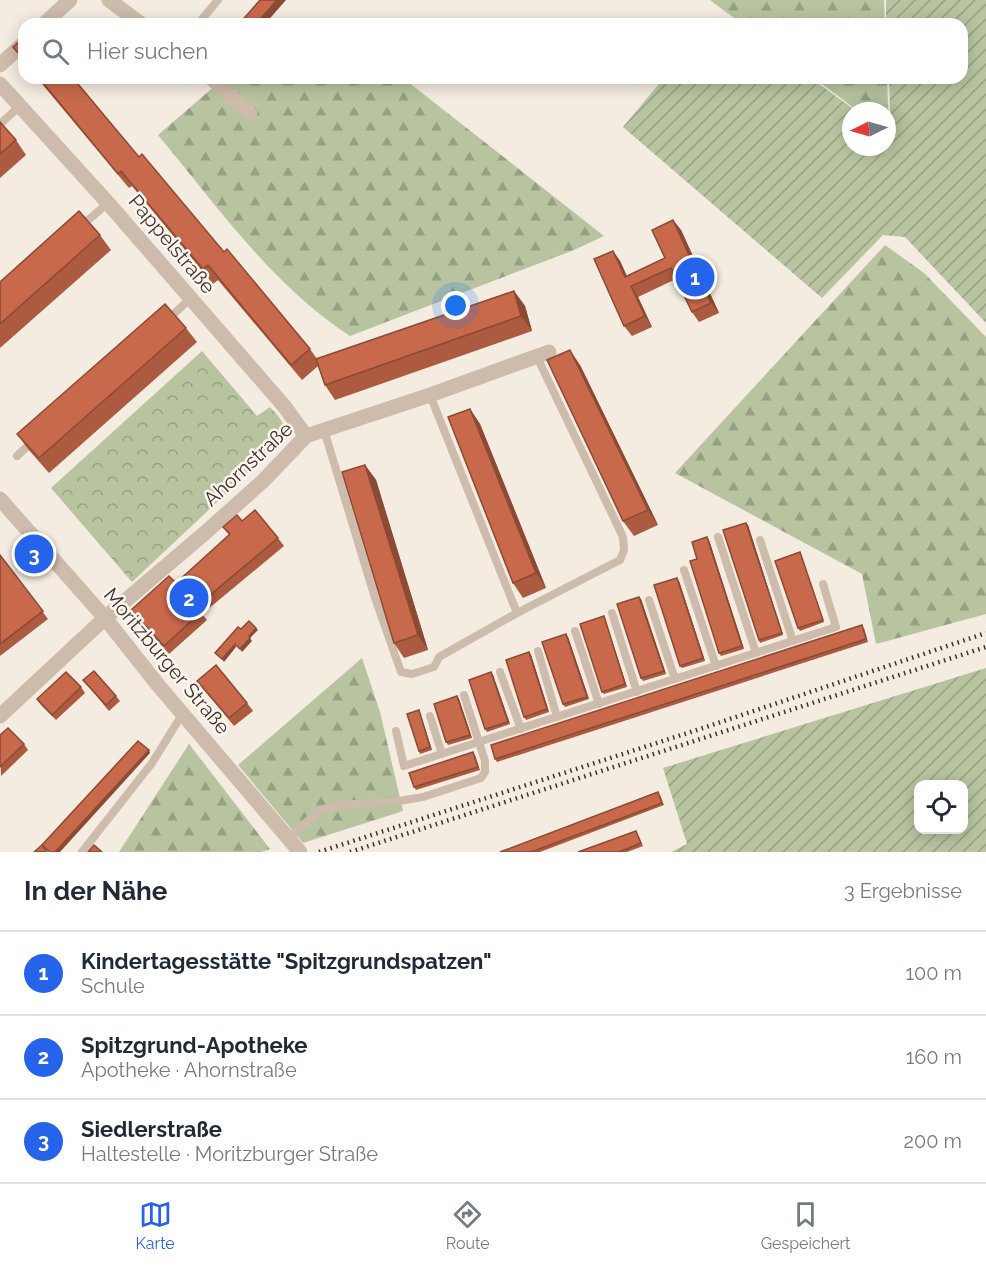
<!DOCTYPE html>
<html lang="de">
<meta charset="utf-8">
<style>
body{margin:0;font-family:Raleway,sans-serif;background:#f6f6f7;color:#1f2937}
.controls{position:absolute;right:18px;bottom:18px;display:grid;overflow:hidden;border-radius:12px;box-shadow:0 3px 15px #0003}
.controls button{width:54px;height:54px;display:grid;place-items:center;padding:0;border:0;border-bottom:2px solid #e0e1e3;background:#fff;color:#1f2937;font:30px sans-serif}
.compass{position:absolute;left:842px;top:102px;width:54px;height:54px;border-radius:50%;background:#fff;box-shadow:0 3px 15px #0003;rotate:265deg}
.you{position:absolute;left:456px;top:306px;width:21px;height:21px;margin:-15px;border:4px solid #fff;border-radius:50%;background:#1a73e8;box-shadow:0 0 0 9px #1a73e833}
.badge{display:grid;place-items:center;width:39px;height:39px;border-radius:50%;background:#2563eb;color:#fff;font-size:20px;font-weight:700}
.pin{position:absolute;translate:-50% -50%;border:3px solid #fff;box-shadow:0 2px 6px #0006}
.list{margin:0;padding:0;list-style:none}
h2{display:flex;justify-content:space-between;align-items:center;height:78px;margin:0;padding:0 24px;font-size:26px}
h2 small{font-size:20px;font-weight:400;color:#747a83}
.list li{display:grid;grid-template-columns:39px 1fr auto;gap:18px;align-items:center;box-sizing:border-box;height:84px;padding:0 24px;border-top:2px solid #e0e1e3}
.list b{display:block;font-size:22px;white-space:nowrap}
.list p{margin:0;font-size:20px;white-space:nowrap;color:#747a83}
.list em{font-size:20px;font-style:normal;color:#747a83}
.icon{flex:none;width:33px;height:33px;fill:none;stroke:currentColor;stroke-width:2;stroke-linecap:round;stroke-linejoin:round}
.map{position:relative;flex:none;width:986px;height:852px;overflow:hidden}
.search{position:absolute;background:#fff;box-shadow:0 3px 15px #0003;left:18px;right:18px;top:18px;height:66px;display:flex;align-items:center;gap:15px;box-sizing:border-box;padding:0 21px;border-radius:18px;color:#747a83;font-size:22px}
.sheet{height:330px;background:#fff}
nav{display:flex;justify-content:space-around;align-items:center;box-sizing:border-box;height:84px;border-top:2px solid #e0e1e3;background:#fff;font-size:16px;color:#747a83}
nav a{display:grid;justify-items:center;gap:3px}
nav .on{color:#2563eb}
.map>svg:first-child{display:block}
.forest{fill:url(#forest-firs)}
.park{fill:url(#park-crowns)}
.garden{fill:url(#garden-furrows);fill-rule:evenodd}
.lines{fill:none;stroke-linecap:round;stroke-linejoin:round}
.service{stroke:#cdbbac;stroke-width:8}
.minor{stroke:#cdbbac;stroke-width:15}
.tertiary{stroke:#cdbbac;stroke-width:15}
.rail{stroke:#3b302b;stroke-width:4.5;stroke-dasharray:1.5 4.5;stroke-linecap:butt}
.wall{fill:#ac5a40}
.shaded-wall{fill:#8c4a34}
.building{fill:#c8694b;stroke:#8c4a34;stroke-width:1.5}
.labels{text-anchor:middle;stroke-width:5;stroke-linejoin:round;paint-order:stroke}
.street-label{font-size:20px;fill:#3b302b;stroke:#fbf5ee}
</style>
<div class="map">
<svg width="986" height="852" viewBox="0 0 986 852">
<defs>
<pattern id="forest-firs" width="22" height="20" patternUnits="userSpaceOnUse" patternTransform="scale(1.5)"><rect width="22" height="20" fill="#b8c4a0"/><path d="M5 1l3.5 6h-7zM16 11l3.5 6h-7z" fill="#97a083"/></pattern>
<pattern id="park-crowns" width="20" height="18" patternUnits="userSpaceOnUse" patternTransform="scale(1.5)"><rect width="20" height="18" fill="#b8c4a0"/><path d="M2 6a3 3 0 1 1 6 0M12 15a3 3 0 1 1 6 0" fill="none" stroke="#97a083"/></pattern>
<pattern id="garden-furrows" width="10" height="10" patternUnits="userSpaceOnUse" patternTransform="scale(1.5)"><rect width="10" height="10" fill="#b8c4a0"/><path d="M-1 1l2-2M0 10L10 0M9 11l2-2" fill="none" stroke="#97a083"/></pattern>
</defs>
<rect width="100%" height="100%" fill="#f4ebe1"/>
<!-- forest -->
<g class="forest">
<path d="M710 0H884L885 24H742Z"/>
<path d="M224 78H403L604 236 574 250 350 336C272 285 217 206 158 135Z"/>
<path d="M814 78H887L889 134 887 133V111H858Z"/>
<path d="M885 245 924 273 986 337V614L876 644 862 574 675 473Z"/>
<path d="M362 658 380 712 403 811 303 843 238 765Z"/>
<path d="M189 744 270 849 261 852H119Z"/>
</g>
<!-- park -->
<path class="park" d="M202 351 257 416 270 407C282 419 289 428 280 443L132 582 51 488Z"/>
<!-- garden -->
<g class="garden">
<path d="M886 0H986V323L905 237 883 235 822 298 623 127 664 78H811L856 111H851V147H887V133L891 135 889 78H962V24H886Z"/>
<path d="M986 668V852H671L687 844 663 768ZM964 784V830H918V784Z"/>
</g>
<g class="lines">
<!-- service -->
<g class="service">
<path d="M198 24 218 0"/>
<path d="M0 124 20 106"/>
<path d="M79 228 108 203"/>
<path d="M166 321 190 299"/>
<path d="M430 395 517 613"/>
<path d="M324 430 375 598 401 672 412 674 434 667 439 657 517 613 620 560 624 550 623 537 537 357"/>
<path d="M17 456 34 440"/>
<path d="M718 537 756 653"/>
<path d="M760 540 793 641"/>
<path d="M684 570 716 666"/>
<path d="M649 600 675 679"/>
<path d="M612 613 637 692"/>
<path d="M575 631 599 704"/>
<path d="M538 651 557 717"/>
<path d="M500 672 521 729"/>
<path d="M430 716 442 754"/>
<path d="M396 731 404 766 836 627 823 584"/>
<path d="M289 838 320 810 340 805 399 801 423 797 481 778 485 772V761L464 695"/>
<path d="M82 852 152 763 183 713"/>
</g>
<!-- minor -->
<g class="minor">
<path d="M109 0 141 24"/>
<path d="M44 24 70 0"/>
<path d="M0 65 24 43"/>
<path d="M211 78 250 113"/>
<path d="M0 84 108 203 284 406 306 436"/>
<path d="M0 716 105 618 206 532 263 481 306 436 430 395 549 352"/>
</g>
<!-- tertiary -->
<path class="tertiary" d="M0 499 105 618 158 685 300 852"/>
<!-- rail -->
<g class="rail">
<path d="M319 852 700 729 986 633"/>
<path d="M350 852 986 647"/>
</g>
</g>
<!-- wall -->
<g class="wall">
<path d="M37 78H73L139 157 310 349 317 359 514 291 525 306 532 331 335 400 325 385 318 366 302 380 218 280 213 284 132 186 129 188Z"/>
<path d="M0 122 16 140 26 155 0 178Z"/>
<path d="M673 220 681 230 719 313 699 322 692 312 676 279 638 297 652 327 632 336 624 326 613 251 620 261 627 276 665 258Z"/>
<path d="M100 235 111 250 0 348V282Z"/>
<path d="M186 328 197 342 49 473 28 449 17 434Z"/>
<path d="M580 365 658 525 634 536 623 521Z"/>
<path d="M470 409 480 424 546 588 523 598 513 583Z"/>
<path d="M365 465 376 480 428 650 404 658 394 643Z"/>
<path d="M242 521 278 538 284 546 202 614 207 620 169 654 137 618 131 610 176 583 229 535 223 527Z"/>
<path d="M746 523 748 525 783 635 760 643 759 640Z"/>
<path d="M709 540 744 649 721 656 719 653 697 559Z"/>
<path d="M0 555 48 619 0 656Z"/>
<path d="M801 555 824 622 800 631 798 628Z"/>
<path d="M679 581 705 661 682 668 680 666Z"/>
<path d="M641 599 666 674 643 681 641 678Z"/>
<path d="M605 619 627 687 604 694 602 692Z"/>
<path d="M864 628 868 642 497 762 495 759Z"/>
<path d="M568 637 589 699 565 707 563 704Z"/>
<path d="M529 652 531 655 549 712 526 720 524 717Z"/>
<path d="M491 672 493 675 510 724 487 732 485 729Z"/>
<path d="M83 680 116 696 120 701 109 711Z"/>
<path d="M197 681 247 703 253 711 234 726Z"/>
<path d="M81 687 85 693 56 720 41 705 37 699Z"/>
<path d="M459 699 472 738 448 745 446 742Z"/>
<path d="M419 710 420 713 432 750 420 754 419 751Z"/>
<path d="M0 735 24 744 28 750 1 776Z"/>
<path d="M475 755 480 770 416 790 414 787Z"/>
<path d="M660 795 664 805 540 852H500Z"/>
<path d="M636 831 643 846 627 852H578Z"/>
</g>
<!-- shaded-wall -->
<g class="shaded-wall">
<path d="M277 0H286L265 24H256Z"/>
<path d="M673 220 681 230 719 313 711 303Z"/>
<path d="M613 251 620 261 632 288 625 277Z"/>
<path d="M631 286 638 297 652 327 645 316Z"/>
<path d="M514 291 525 306 532 331 521 316Z"/>
<path d="M570 350 580 365 658 525 648 510Z"/>
<path d="M470 409 480 424 546 588 536 573Z"/>
<path d="M365 465 376 480 428 650 418 635Z"/>
<path d="M746 523 748 525 783 635 782 633Z"/>
<path d="M707 537 709 540 744 649 742 646Z"/>
<path d="M677 578 679 581 705 661 703 658Z"/>
<path d="M639 597 641 599 666 674 664 671Z"/>
<path d="M604 616 605 619 627 687 625 684Z"/>
<path d="M256 628 258 630 250 638 249 636Z"/>
<path d="M566 634 568 637 589 699 587 697Z"/>
<path d="M250 638 252 641 242 652 240 649Z"/>
<path d="M235 644 236 647 224 662 222 659Z"/>
<path d="M529 652 531 655 549 712 547 709Z"/>
<path d="M491 672 493 675 510 724 508 722Z"/>
<path d="M457 696 459 699 472 738 470 735Z"/>
<path d="M419 710 420 713 432 750 430 747Z"/>
<path d="M149 750 150 753 60 852H55Z"/>
</g>
<!-- building -->
<g class="building">
<path d="M260 0H277L256 24H239Z"/>
<path d="M24 37V60L13 47Z"/>
<path d="M39 78H73L139 157 142 154 224 252 227 249 310 349 291 365 208 265 203 269 121 171 118 174Z"/>
<path d="M0 122 16 140 0 154Z"/>
<path d="M79 211 100 235 0 324V282Z"/>
<path d="M673 220 711 303 692 312 671 268 631 286 645 316 624 326 594 259 613 251 625 277 665 258 652 230Z"/>
<path d="M514 291 521 316 325 385 316 359Z"/>
<path d="M165 304 186 328 39 458 17 434Z"/>
<path d="M570 350 648 510 623 521 547 360Z"/>
<path d="M470 409 536 573 513 583 448 417Z"/>
<path d="M365 465 418 635 394 643 342 472Z"/>
<path d="M255 510 278 538 196 607 201 612 164 646 131 610 169 576 176 583 230 534 223 527 237 515 242 521Z"/>
<path d="M746 523 782 633 759 640 723 530Z"/>
<path d="M707 537 742 646 719 653 690 561 697 559 692 542Z"/>
<path d="M800 552 823 620 798 628 775 561Z"/>
<path d="M0 555 43 611 0 644Z"/>
<path d="M677 578 703 658 680 666 654 585Z"/>
<path d="M639 597 664 671 641 678 617 604Z"/>
<path d="M604 616 625 684 602 692 580 624Z"/>
<path d="M249 621 256 628 249 636 250 638 240 649 235 644 222 659 215 653 238 627 241 629Z"/>
<path d="M862 625 866 639 495 759 491 745Z"/>
<path d="M566 634 587 697 563 704 542 642Z"/>
<path d="M529 652 547 709 524 717 506 660Z"/>
<path d="M216 665 247 703 229 718 197 681Z"/>
<path d="M94 671 116 696 106 705 83 680Z"/>
<path d="M66 672 81 687 52 715 37 699Z"/>
<path d="M491 672 508 722 485 729 469 680Z"/>
<path d="M457 696 470 735 446 742 434 704Z"/>
<path d="M419 710 430 747 419 751 407 714Z"/>
<path d="M8 728 24 744 0 767V735Z"/>
<path d="M138 741 149 750 55 852H50L42 845Z"/>
<path d="M473 752 478 767 414 787 409 773Z"/>
<path d="M658 792 662 803 531 852H500Z"/>
<path d="M636 831 641 843 619 852H578Z"/>
<path d="M42 845 47 852H34Z"/>
<path d="M94 845 102 852H88Z"/>
</g>
<g class="labels">
<!-- street labels -->
<g class="street-label">
<text transform="translate(172 244) rotate(50)" y="7">Pappelstraße</text>
<text transform="translate(248 464) rotate(-43)" y="7">Ahornstraße</text>
<text transform="translate(167 661) rotate(50)" y="7">Moritzburger Straße</text>
</g>
</g>
</svg>
<div class="controls">
<button><svg class="icon" aria-label="locate" viewBox="0 0 24 24"><circle cx="12" cy="12" r="6"/><path d="M12 2v4M12 18v4M2 12h4M18 12h4"/></svg></button>
</div>
<svg class="compass" viewBox="-18 -18 36 36"><path d="M0-13l5 13h-10z" fill="#e53935"/><path d="M0 13l5-13h-10z" fill="#747a83"/></svg>
<div class="you"></div>
<div class="pin badge" style="left:695px;top:277px">1</div>
<div class="pin badge" style="left:189px;top:598px">2</div>
<div class="pin badge" style="left:34px;top:554px">3</div>
<div class="search"><svg class="icon" aria-label="search" viewBox="0 0 24 24"><circle cx="10" cy="10" r="6"/><path d="M15 15l6 6"/></svg>Hier suchen</div>
</div>
<section class="sheet">
<h2>In der Nähe<small>3 Ergebnisse</small></h2>
<ul class="list">
<li><span class="badge">1</span><div><b>Kindertagesstätte &quot;Spitzgrundspatzen&quot;</b><p>Schule</p></div><em>100 m</em></li>
<li><span class="badge">2</span><div><b>Spitzgrund-Apotheke</b><p>Apotheke · Ahornstraße</p></div><em>160 m</em></li>
<li><span class="badge">3</span><div><b>Siedlerstraße</b><p>Haltestelle · Moritzburger Straße</p></div><em>200 m</em></li>
</ul>
</section>
<nav>
<a class="on"><svg class="icon" aria-label="map" viewBox="0 0 24 24"><path d="M3 6l6-2 6 2 6-2v14l-6 2-6-2-6 2zM9 4v14M15 6v14"/></svg>Karte</a>
<a><svg class="icon" aria-label="directions" viewBox="0 0 24 24"><path d="M12 3l9 9-9 9-9-9zM9 14v-3h6M13 9l2 2-2 2"/></svg>Route</a>
<a><svg class="icon" aria-label="saved" viewBox="0 0 24 24"><path d="M7 4h10v16l-5-4-5 4z"/></svg>Gespeichert</a>
</nav>
